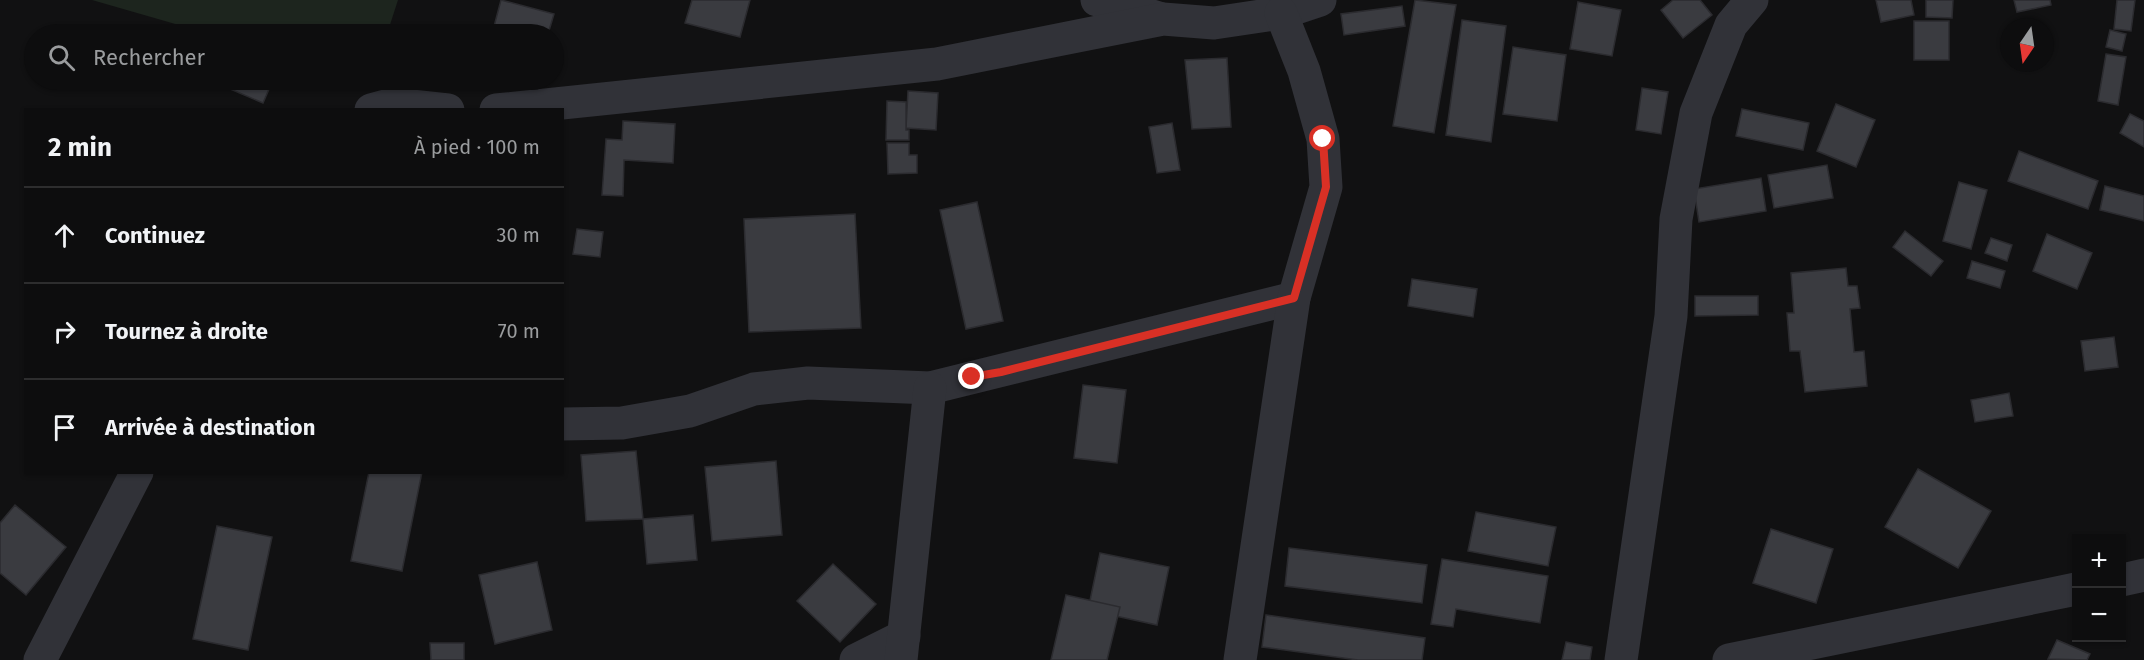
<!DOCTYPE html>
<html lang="fr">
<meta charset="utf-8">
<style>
body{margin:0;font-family:"Fira Sans",sans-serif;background:#1b1b1c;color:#f1f3f6}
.controls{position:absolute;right:18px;bottom:18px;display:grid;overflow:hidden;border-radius:0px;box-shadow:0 2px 4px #0004}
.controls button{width:54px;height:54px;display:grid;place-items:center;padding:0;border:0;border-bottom:2px solid #2d2d2e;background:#0d0d0e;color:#f1f3f6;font:30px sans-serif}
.compass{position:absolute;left:2000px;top:18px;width:54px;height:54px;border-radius:50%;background:#0d0d0e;box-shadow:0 2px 4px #0004;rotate:193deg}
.stop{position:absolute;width:18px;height:18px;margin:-14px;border:4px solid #d93025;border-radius:50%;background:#fff}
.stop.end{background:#d93025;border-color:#fff;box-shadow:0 2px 6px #0008}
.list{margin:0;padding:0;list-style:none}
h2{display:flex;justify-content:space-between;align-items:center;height:78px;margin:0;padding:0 24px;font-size:26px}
h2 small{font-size:20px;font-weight:400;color:#9a9c9e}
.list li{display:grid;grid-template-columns:39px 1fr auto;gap:18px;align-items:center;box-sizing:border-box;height:96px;padding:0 24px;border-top:2px solid #2d2d2e}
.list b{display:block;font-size:22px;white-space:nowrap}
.list em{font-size:20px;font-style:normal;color:#9a9c9e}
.icon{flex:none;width:33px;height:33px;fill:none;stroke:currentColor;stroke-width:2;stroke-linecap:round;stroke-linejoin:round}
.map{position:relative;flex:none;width:2144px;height:660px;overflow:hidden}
.search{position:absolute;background:#0d0d0e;box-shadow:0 2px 4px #0004;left:24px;top:24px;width:540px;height:66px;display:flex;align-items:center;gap:15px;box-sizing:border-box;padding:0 21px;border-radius:33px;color:#9a9c9e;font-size:22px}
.panel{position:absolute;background:#0d0d0e;box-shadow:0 2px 4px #0004;left:24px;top:108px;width:540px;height:366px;border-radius:0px}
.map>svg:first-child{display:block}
.green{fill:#1d251e}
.building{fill:#3a3b40;stroke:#2b2b2f;stroke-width:1.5}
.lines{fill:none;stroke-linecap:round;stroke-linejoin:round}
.street{stroke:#313238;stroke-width:33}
.route{stroke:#d93025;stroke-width:8}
</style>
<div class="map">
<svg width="2144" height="660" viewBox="0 0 2144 660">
<rect width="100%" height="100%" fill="#111112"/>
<!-- green -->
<path class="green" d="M92 0H398L387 34H210Z"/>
<!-- building -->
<g class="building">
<path d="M501 0 554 14 548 34H492Z"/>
<path d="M692 0H750L740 37 685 23Z"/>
<path d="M1415 0 1456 5 1434 133 1393 126Z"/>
<path d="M1673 0H1700L1712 15 1683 38 1661 10Z"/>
<path d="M1876 0H1911L1914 15 1881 22Z"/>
<path d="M1926 0H1953L1952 18 1926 17Z"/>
<path d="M2014 0H2050L2051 5 2017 12Z"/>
<path d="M2117 0H2135L2131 31 2114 29Z"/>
<path d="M1578 2 1621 10 1612 56 1570 49Z"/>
<path d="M1402 6 1405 26 1344 35 1341 14Z"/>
<path d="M1462 20 1506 26 1491 142 1446 135Z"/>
<rect x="1914" y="21" width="35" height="39"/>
<path d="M2110 30 2126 34 2122 51 2106 47Z"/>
<path d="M1513 47 1566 55 1557 121 1503 114Z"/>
<path d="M2106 54 2126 57 2118 105 2098 101Z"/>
<path d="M1227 58 1231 127 1192 129 1185 60Z"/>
<path d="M215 80H273L263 103 214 82Z"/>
<path d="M1642 88 1668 92 1661 134 1636 130Z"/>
<path d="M908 91 938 93 936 130 906 128Z"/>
<path d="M887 101 906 102V130H909V140H886Z"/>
<path d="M1836 104 1875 120 1856 167 1817 151Z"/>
<path d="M1742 109 1809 123 1803 150 1736 136Z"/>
<path d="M2130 114 2144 121V147L2120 133Z"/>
<path d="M623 121 675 124 673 163 624 160 623 196 602 195 606 139 622 140Z"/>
<path d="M1172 123 1180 170 1157 173 1149 127Z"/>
<path d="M887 143H909V155H917V173L888 174Z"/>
<path d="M2019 151 2098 181 2088 209 2008 181Z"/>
<path d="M1827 165 1833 198 1774 208 1768 175Z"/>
<path d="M1761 178 1766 211 1699 222 1694 189Z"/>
<path d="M1959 182 1987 190 1971 249 1943 241Z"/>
<path d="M2105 186 2144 196V221L2100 210Z"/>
<path d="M977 202 1003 321 966 329 940 210Z"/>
<path d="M855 214 861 328 749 332 744 219Z"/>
<path d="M577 229 603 232 600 257 573 254Z"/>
<path d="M1905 231 1943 261 1931 276 1893 247Z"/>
<path d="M2047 234 2092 253 2077 289 2033 271Z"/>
<path d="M1991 238 2012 245 2007 261 1985 253Z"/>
<path d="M1972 261 2005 271 2000 288 1967 278Z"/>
<path d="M1846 268 1848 286H1857L1860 308 1850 309 1854 352 1864 351 1867 386 1805 392 1800 351H1790L1787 313H1794L1791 273Z"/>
<path d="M1412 279 1477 289 1473 317 1408 306Z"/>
<path d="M1695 296H1758V315L1695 316Z"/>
<path d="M2114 337 2118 367 2085 371 2081 341Z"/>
<path d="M1083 385 1126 390 1117 463 1074 458Z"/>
<path d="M2009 393 2013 416 1975 422 1971 400Z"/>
<path d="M636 451 643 519 586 521 581 455Z"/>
<path d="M776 461 782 535 712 541 705 467Z"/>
<path d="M1918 469 1991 511 1958 568 1885 527Z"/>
<path d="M369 472H422L402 571 351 561Z"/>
<path d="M15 505 66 547 26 595 0 573V523Z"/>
<path d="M1476 512 1556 527 1548 566 1468 551Z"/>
<path d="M693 515 697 560 647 564 643 519Z"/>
<path d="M217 526 272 537 248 650 193 639Z"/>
<path d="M1771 529 1833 549 1816 603 1753 583Z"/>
<path d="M1289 548 1427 565 1422 603 1285 586Z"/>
<path d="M1100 553 1169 567 1157 625 1088 610Z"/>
<path d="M1442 559 1548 576 1540 623 1456 609 1453 627 1431 624Z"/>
<path d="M537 562 552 630 495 644 479 575Z"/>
<path d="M833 564 876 604 840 642 797 601Z"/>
<path d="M1066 595 1120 607 1107 660H1051Z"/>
<path d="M1266 615 1425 638 1422 660H1358L1262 647Z"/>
<path d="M2057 640 2090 654 2087 660 2048 659Z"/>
<path d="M1566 642 1592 647 1590 660H1562Z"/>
<path d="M430 643H464V660H431Z"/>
</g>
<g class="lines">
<!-- street -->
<g class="street">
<path d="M1097 0 1159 18"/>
<path d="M371 110 393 104 448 110"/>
<path d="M496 110 937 64 1163 19 1214 23 1281 13 1320 0"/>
<path d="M562 424 622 423 690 411 754 389 808 383 930 388 1294 298"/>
<path d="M2122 580 2144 575"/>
<path d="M40 660 137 472"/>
<path d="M856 660 904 636"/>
<path d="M901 660 930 388"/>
<path d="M1240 660 1294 298 1326 187 1323 139 1304 71 1281 13"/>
<path d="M1621 660 1671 316 1676 219 1696 113 1731 25 1752 0"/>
<path d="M1729 660 2076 589"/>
</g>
</g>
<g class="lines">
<!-- route -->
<path class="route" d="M972 377 1001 372 1294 298 1326 187 1323 139"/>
</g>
</svg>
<div class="controls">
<button>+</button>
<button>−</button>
</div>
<svg class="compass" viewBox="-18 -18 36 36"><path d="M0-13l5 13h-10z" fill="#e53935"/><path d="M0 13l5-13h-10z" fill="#9a9c9e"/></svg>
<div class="stop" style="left:1323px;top:139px"></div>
<div class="stop end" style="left:972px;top:377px"></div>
<div class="search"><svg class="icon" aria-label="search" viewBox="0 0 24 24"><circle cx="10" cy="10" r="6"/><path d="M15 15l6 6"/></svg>Rechercher</div>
<section class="panel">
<h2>2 min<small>À pied · 100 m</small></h2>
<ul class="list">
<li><svg class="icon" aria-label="ahead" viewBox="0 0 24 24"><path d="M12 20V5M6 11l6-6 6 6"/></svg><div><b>Continuez</b></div><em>30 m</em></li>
<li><svg class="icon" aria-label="right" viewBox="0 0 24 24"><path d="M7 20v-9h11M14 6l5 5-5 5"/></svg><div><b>Tournez à droite</b></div><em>70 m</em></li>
<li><svg class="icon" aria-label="arrive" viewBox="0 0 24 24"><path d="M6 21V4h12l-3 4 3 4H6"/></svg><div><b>Arrivée à destination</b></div></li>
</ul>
</section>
</div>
